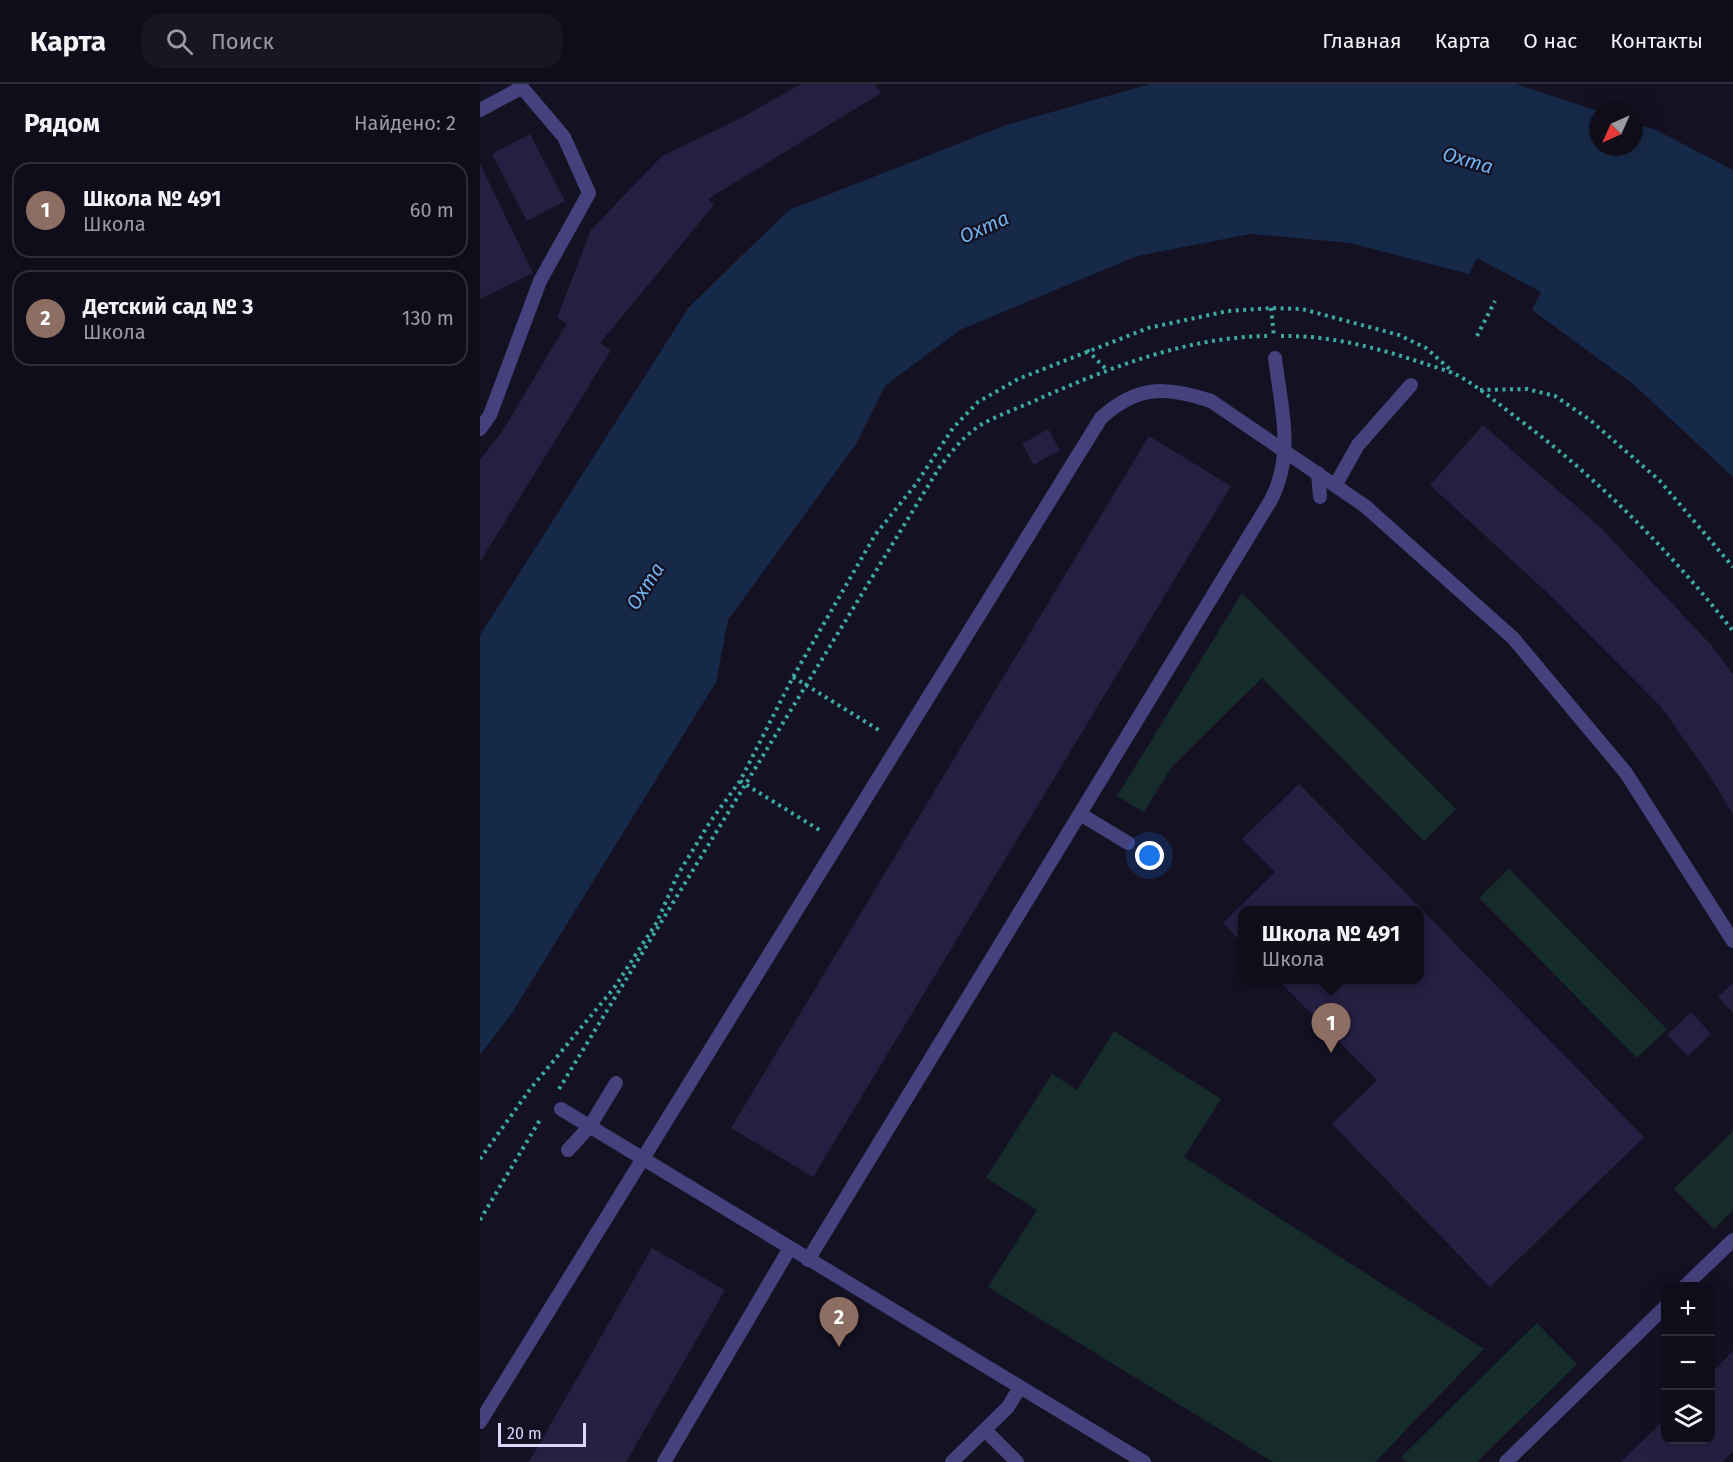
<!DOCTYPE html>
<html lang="ru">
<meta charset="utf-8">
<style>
body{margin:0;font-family:"Fira Sans",sans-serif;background:#181623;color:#f1f3f6}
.controls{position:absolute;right:18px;bottom:18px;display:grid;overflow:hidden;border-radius:12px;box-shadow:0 6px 24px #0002}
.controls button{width:54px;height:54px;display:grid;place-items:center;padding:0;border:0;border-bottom:2px solid #2f2d39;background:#0f0d1a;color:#f1f3f6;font:30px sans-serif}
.compass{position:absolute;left:1109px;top:18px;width:54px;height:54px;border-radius:50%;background:#0f0d1a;box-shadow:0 6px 24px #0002;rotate:225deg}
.scale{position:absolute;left:18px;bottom:15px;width:88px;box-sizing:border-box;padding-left:6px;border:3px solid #dcd7fa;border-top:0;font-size:16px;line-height:21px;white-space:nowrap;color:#dcd7fa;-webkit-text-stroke:4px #141123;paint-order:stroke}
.you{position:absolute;left:670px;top:772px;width:21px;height:21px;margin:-15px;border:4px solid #fff;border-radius:50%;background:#1a73e8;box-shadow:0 0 0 9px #1a73e833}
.badge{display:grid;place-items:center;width:39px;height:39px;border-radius:50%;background:#1acde3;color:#fff;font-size:20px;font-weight:700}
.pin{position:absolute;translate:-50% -50px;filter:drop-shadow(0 2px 3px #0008)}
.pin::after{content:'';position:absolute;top:32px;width:21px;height:18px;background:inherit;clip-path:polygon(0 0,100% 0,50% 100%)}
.popup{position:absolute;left:758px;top:822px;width:186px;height:78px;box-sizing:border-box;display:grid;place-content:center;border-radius:12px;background:#0f0d1a;filter:drop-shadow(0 2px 4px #0005);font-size:20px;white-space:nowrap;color:#9b9ca2}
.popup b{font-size:22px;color:#f1f3f6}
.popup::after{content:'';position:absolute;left:50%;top:100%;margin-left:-12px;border:12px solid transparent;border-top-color:#0f0d1a}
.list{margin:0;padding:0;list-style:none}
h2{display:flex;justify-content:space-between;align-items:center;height:78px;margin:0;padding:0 24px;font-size:26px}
h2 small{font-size:20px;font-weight:400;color:#9b9ca2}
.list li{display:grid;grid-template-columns:39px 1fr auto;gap:18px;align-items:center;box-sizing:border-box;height:96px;margin:0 12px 12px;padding:0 12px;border:2px solid #2f2d39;border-radius:18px}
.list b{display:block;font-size:22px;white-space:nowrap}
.list p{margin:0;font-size:20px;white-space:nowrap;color:#9b9ca2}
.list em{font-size:20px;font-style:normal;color:#9b9ca2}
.icon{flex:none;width:33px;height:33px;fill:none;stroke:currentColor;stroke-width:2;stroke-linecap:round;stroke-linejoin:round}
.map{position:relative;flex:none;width:1253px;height:1378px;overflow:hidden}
header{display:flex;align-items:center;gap:36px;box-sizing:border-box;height:84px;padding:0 30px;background:#0f0d1a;border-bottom:2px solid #2f2d39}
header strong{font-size:28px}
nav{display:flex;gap:33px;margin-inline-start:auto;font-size:21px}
.search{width:420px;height:54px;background:#181623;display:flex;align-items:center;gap:15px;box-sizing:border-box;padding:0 21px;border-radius:18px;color:#9b9ca2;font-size:22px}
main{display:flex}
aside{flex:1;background:#0f0d1a}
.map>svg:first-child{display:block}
.green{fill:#152c2b}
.water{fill:#162948}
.building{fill:#261f41}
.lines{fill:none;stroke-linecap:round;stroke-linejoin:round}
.path{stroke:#3da9a3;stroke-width:4;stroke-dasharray:3 4.5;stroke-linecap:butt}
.lane{stroke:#44417c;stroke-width:14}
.labels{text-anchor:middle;stroke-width:4.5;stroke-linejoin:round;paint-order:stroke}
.water-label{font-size:20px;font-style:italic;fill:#71b3ef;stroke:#141123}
</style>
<header>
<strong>Карта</strong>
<div class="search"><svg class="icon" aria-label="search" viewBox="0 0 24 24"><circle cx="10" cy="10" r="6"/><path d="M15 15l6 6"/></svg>Поиск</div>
<nav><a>Главная</a><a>Карта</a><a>О нас</a><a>Контакты</a></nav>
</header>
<main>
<aside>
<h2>Рядом<small>Найдено: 2</small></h2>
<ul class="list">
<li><span class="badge" style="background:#8d6e63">1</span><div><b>Школа № 491</b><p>Школа</p></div><em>60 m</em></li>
<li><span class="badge" style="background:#8d6e63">2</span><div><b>Детский сад № 3</b><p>Школа</p></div><em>130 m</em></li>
</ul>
</aside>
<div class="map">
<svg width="1253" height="1378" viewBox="0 0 1253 1378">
<rect width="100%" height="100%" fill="#141123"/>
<!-- green -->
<g class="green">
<path d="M762 509 976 725 944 757 782 594 691 684 664 728 637 712Z"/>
<path d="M1029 785 1187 945 1157 974 999 814Z"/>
<path d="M634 947 741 1015 704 1073 1004 1265 895 1378H793L508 1203 557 1126 506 1094 572 990 597 1006Z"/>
<path d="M1253 1047V1126L1234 1145 1194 1105Z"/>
<path d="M1057 1239 1097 1280 997 1378H926L921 1373Z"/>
</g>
<!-- water -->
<path class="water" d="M670 0H1036L1118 27V63H1154V39L1176 46 1253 86V393L1153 300 1052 226 1061 208 997 174 989 190 870 159 770 150 657 172 480 246 406 301 376 360 248 536 236 598 32 929 0 971V551L209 223 309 126 526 41Z"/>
<!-- building -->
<g class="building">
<path d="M321 0H395L401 9 228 115 234 121 120 259 131 266 0 478V376L23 346 87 239 77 234 111 146 182 72 261 34Z"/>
<path d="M50 50 85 117 47 137 12 70Z"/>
<path d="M0 80 53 189 0 215Z"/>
<path d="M1003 341 1120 443 1231 561 1253 590V731L1232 695 1182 624 1072 513 950 401Z"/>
<path d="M568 345 580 366 554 381 542 360Z"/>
<path d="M669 352 751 402 333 1093 251 1044Z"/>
<path d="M819 700 1164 1053 1010 1203 852 1040 897 996 798 896H940V826H762V859L743 839 795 788 762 755Z"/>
<path d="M1253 899V929L1238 913Z"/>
<path d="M1211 928 1231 950 1208 972 1187 951Z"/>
<path d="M172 1164 245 1206 146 1378H49Z"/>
<path d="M1253 1267V1368L1242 1378H1141L1186 1334V1356H1230V1290Z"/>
</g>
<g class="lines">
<!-- path -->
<g class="path">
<path d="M791 224 794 253"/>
<path d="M801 252C849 251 898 264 943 279 954 283 967 286 977 291 999 303 1017 319 1037 334 1119 395 1190 467 1253 547"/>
<path d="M997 252 1015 217"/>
<path d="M607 266 626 285"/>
<path d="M1000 306 1047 305 1075 312 1110 336 1180 397 1253 483"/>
<path d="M313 593 402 648"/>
<path d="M260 697 341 747"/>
<path d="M79 1005 459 384C472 367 485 350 504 339 523 329 544 322 563 313 634 282 709 253 787 252"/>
<path d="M0 1075 51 1004 134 904 177 838 197 792 230 738 260 697 313 593 395 451 436 400 473 344 498 318 538 295 668 244 748 227 791 224 822 225 919 251 946 264 973 288"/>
<path d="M0 1136 61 1034"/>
</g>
<!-- lane -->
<g class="lane">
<path d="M0 26 41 4"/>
<path d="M0 345 10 331 60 197 109 109 84 53 39 0"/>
<path d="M838 389 840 413"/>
<path d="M856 400 878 361 931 301"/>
<path d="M600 730 648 759"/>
<path d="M81 1025 664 1378"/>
<path d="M88 1066 110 1042 136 999"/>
<path d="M328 1176 791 416C815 369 801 324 795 274"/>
<path d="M1205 1202 1253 1156"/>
<path d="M0 1338 621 334C657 301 686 302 731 317L885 422 1033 554 1146 689 1253 857"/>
<path d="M505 1346 537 1378"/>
<path d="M184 1378 310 1164"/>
<path d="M472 1378 528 1323 540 1303"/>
<path d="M1026 1378 1186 1222"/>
</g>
</g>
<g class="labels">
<!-- water labels -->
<g class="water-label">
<text transform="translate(988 76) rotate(16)" y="7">Охта</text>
<text transform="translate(504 143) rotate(-24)" y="7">Охта</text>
<text transform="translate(165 502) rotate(-57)" y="7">Охта</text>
</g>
</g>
</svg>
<div class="controls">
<button>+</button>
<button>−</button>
<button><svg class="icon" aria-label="layers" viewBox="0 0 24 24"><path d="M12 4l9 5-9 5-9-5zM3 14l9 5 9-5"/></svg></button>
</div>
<svg class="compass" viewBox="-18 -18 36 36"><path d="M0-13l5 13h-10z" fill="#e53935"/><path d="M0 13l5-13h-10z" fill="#9b9ca2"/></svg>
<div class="scale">20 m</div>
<div class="you"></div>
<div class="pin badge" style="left:851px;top:969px;background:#8d6e63">1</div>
<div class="popup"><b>Школа № 491</b>Школа</div>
<div class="pin badge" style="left:359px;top:1263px;background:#8d6e63">2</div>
</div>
</main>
